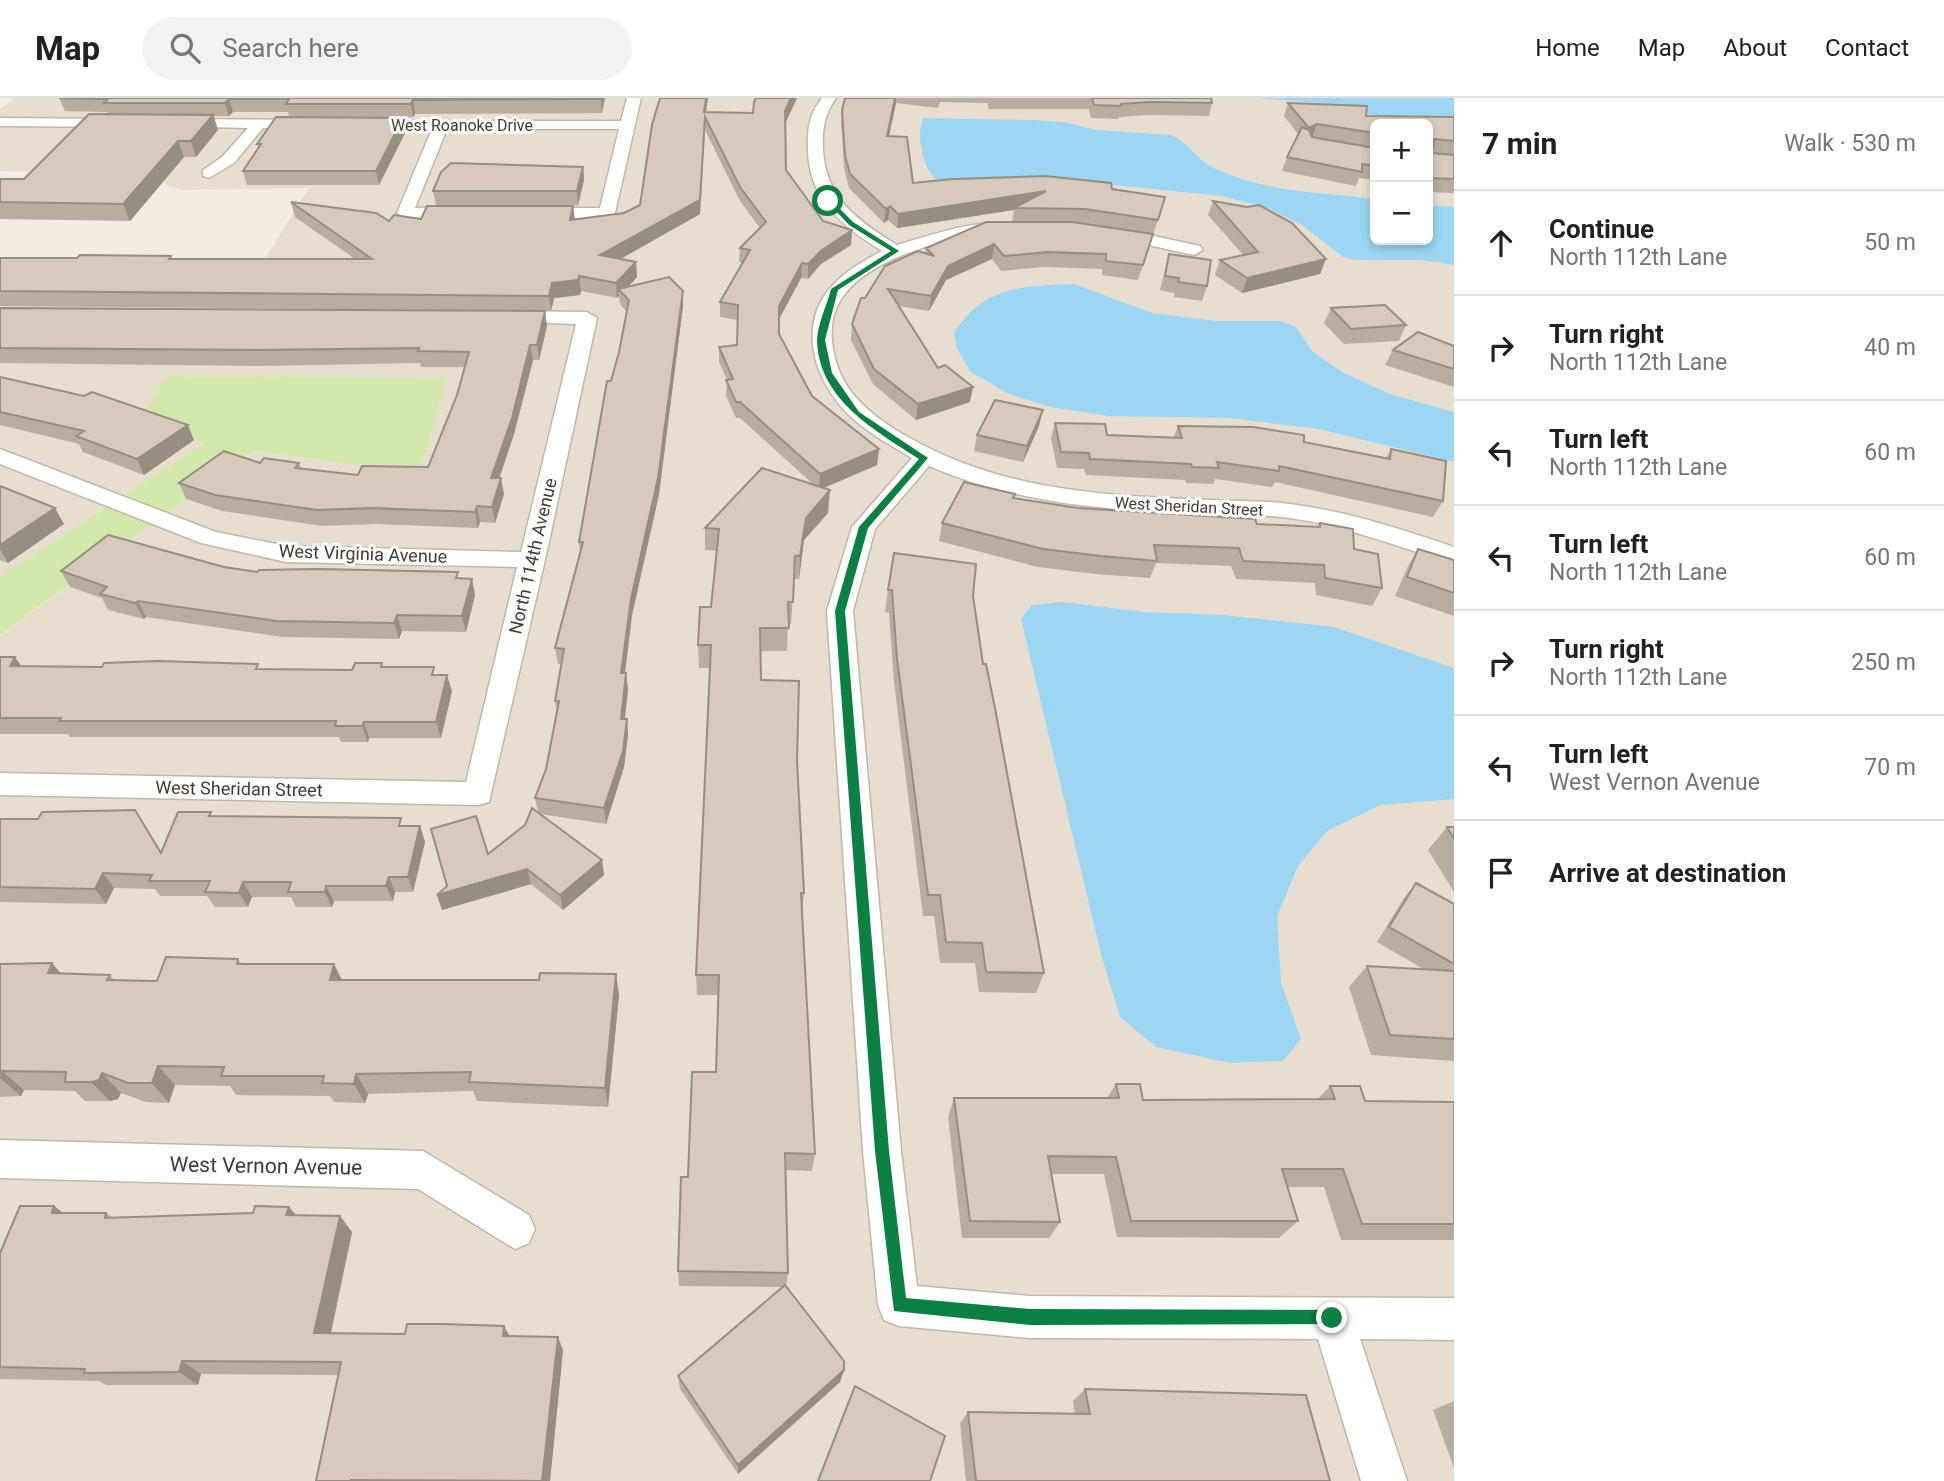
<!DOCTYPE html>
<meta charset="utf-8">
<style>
body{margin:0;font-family:Roboto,sans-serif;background:#f2f2f2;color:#202124}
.controls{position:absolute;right:21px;top:21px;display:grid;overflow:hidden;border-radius:10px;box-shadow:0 4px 10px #0003}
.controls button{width:63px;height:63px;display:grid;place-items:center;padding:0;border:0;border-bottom:2px solid #e0e0e0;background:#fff;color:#202124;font:35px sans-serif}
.stop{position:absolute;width:21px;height:21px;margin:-16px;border:5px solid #0b8043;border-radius:50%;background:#fff}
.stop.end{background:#0b8043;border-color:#fff;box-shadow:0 2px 7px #0008}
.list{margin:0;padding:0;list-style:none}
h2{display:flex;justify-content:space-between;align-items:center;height:91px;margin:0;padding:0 28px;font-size:30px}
h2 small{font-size:23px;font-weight:400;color:#757577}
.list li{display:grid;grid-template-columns:46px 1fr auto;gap:21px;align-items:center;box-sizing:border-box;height:105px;padding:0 28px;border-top:2px solid #e0e0e0}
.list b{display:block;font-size:26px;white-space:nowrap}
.list p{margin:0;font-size:23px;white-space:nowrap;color:#757577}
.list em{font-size:23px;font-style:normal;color:#757577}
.icon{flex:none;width:38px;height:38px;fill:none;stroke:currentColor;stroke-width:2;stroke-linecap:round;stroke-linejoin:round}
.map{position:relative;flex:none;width:1454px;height:1383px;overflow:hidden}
header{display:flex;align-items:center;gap:42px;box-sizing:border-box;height:98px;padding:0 35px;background:#fff;border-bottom:2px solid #e0e0e0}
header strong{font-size:33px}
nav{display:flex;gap:38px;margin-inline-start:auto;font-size:24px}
.search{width:490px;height:63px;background:#f2f2f2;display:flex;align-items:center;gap:18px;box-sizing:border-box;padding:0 24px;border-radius:38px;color:#757577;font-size:26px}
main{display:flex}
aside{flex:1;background:#fff}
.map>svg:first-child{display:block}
.residential{fill:#e7ded0;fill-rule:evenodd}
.green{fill:#d2e9a9}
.water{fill:#9bd7f3}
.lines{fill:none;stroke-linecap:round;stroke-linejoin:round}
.minor-casing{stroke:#c1b6a8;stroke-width:3}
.minor{fill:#fff;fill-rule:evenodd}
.wall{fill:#b9ada1}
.shaded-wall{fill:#968d83}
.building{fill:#d7c9bb;stroke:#968d83;stroke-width:2}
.route{fill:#0b8043}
.labels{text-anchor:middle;stroke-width:6;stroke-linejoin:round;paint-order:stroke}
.far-street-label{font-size:16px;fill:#443c33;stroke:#fff}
.street-label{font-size:18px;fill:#443c33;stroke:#fff}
.near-street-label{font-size:21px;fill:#443c33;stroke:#fff}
</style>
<header>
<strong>Map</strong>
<div class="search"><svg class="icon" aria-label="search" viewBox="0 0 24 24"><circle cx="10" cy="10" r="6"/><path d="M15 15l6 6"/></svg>Search here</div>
<nav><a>Home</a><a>Map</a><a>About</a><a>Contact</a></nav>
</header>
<main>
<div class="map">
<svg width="1454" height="1383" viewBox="0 0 1454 1383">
<rect width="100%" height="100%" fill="#f2ece3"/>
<!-- residential -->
<path class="residential" d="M14 0H1454V1383H0V538L253 352 353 367 446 281 167 278 204 345 0 479V163L263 164 309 90 181 92 168 88 163 82 165 74 0 73V12ZM1375 26H1428V142H1375Z"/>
<!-- green -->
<path class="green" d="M167 278 447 280 422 367H353L253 352 0 537V479L204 345 146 314Z"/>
<!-- water -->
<g class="water">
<path d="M1257 0H1454V22H1391L1323 5Z"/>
<path d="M923 20 1033 22 1064 24 1096 32 1171 37C1188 44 1196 61 1212 69 1265 95 1319 94 1375 101V142H1428V107L1454 109V167L1422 162H1355L1343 159 1302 127 1270 111 1222 98 1045 80 936 81C922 70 916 36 923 20Z"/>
<path d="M1074 186 1152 215 1216 223H1281L1296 229 1312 253 1342 274 1390 296 1454 314V364L1319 331 1230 320 1108 318 1051 309 1009 296 971 274 957 251 954 235C984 188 1022 188 1074 186Z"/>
<path d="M1063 504 1144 514 1223 517 1334 529 1454 570V701L1380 707 1327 733 1298 768 1277 818 1281 885 1301 941 1283 963 1230 965 1156 949 1120 919 1101 856 1021 521 1032 507Z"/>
</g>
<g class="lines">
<!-- minor casing -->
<g class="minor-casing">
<g id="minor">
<path d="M627 0H641L615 115 607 120H533L525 115 533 110H600L619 31H447L415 110 462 109 470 114C462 122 405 123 397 115L432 31H364L357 27 364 23H621Z"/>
<path d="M822 0H836C824 17 822 32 823 52 826 101 858 123 897 147 919 141 994 114 1010 131 1001 140 986 135 975 137 933 144 863 164 840 203 827 224 831 253 840 275 853 304 881 324 908 339 1002 393 1105 398 1211 402 1237 404 1264 402 1290 406 1346 413 1401 431 1454 449V465C1399 450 1347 428 1290 420 1263 416 1237 418 1210 417 1114 412 1018 407 929 368L875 431 853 513 901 1053 917 1188 1030 1198 1454 1200V1242L1360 1241 1407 1383H1361L1318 1241 1030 1240 899 1228 884 1222 878 1207 863 1053 827 513 852 429 912 360C890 347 868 335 849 317 814 283 796 226 833 187 847 172 865 162 882 153 842 128 809 102 808 52 807 32 809 16 822 0Z"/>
<path d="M0 20 119 21 126 25 119 29 0 28Z"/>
<path d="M175 21 311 22 318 26 311 30H263L234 65 209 80 203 78V72L222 59 248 30 170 28 168 25Z"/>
<path d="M1113 129 1200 148 1203 152 1194 157 1107 138 1104 134Z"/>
<path d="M504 213 587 214 597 220 545 462 489 704 478 707 0 697V675L466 684 517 469 286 464 201 445 0 366V351L216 434 286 448 521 454 576 226 497 223 494 219Z"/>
<path d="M0 1042 423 1053 529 1117 535 1131 529 1145 515 1151 418 1091 0 1080Z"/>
</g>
</g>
<!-- minor -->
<use href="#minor" class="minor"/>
</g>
<!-- wall -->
<g class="wall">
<path d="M59 0H605L602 15 415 16 413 19H289L288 14H233L229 18H214L218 32 196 59H184L130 123 0 121V81H24L108 16 107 14 65 13Z"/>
<path d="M660 0H708L706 14 753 15 797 0 785 25 786 72 823 123 852 132 851 147 821 166 808 181 801 180 779 221V236L812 298 879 351 877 367 823 390 828 415 804 442 799 481H794L791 526H788L787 553H760L761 582 797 663 804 795 802 816 815 1056 812 1073 785 1072 788 1175 786 1189 844 1272 840 1284 738 1376 680 1291 678 1278 784 1189 679 1188 678 1173 688 1079 716 974 718 897H697L696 877 710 570H699L698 547 711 509 717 453 705 452V430L814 387 740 320H736L726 298 727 282 719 264V249L737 247 738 222 720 219V204L743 165 739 164 740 150 760 130 740 103 705 32 700 116 620 161 636 164 637 179 628 189 683 193V208L659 396 632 517 625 575 628 591 625 621H627L628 637 624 669 606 726 540 716 602 762 604 777 563 812 531 786 442 812 437 797 525 727 538 714 535 700 546 671 557 616 555 603 561 566H558L555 550 580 454 579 444 611 283 619 254 627 214 620 206 619 198 617 200 581 193 580 197 554 200 551 213 0 208V160H77L171 158 172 161H355L295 119 291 104 389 123 573 108 574 121 624 115 640 107Z"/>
<path d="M845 0H1211L1212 5 1209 18 1146 17 1119 19 1118 21 1091 20 1089 11H989L987 5 940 4 938 10 896 5 889 38 913 85 1112 91 1161 113 1138 182 1102 177V171L1044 169 1001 173 992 161 946 182 929 213 899 208 938 270 970 304 916 322 873 286 851 242 852 226 865 200 925 155 926 150 1012 124 1014 112 897 130 888 122 884 125 849 90 844 70 841 25 842 12Z"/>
<path d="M1288 5 1366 18 1454 19V95L1428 94V26H1375V49L1327 42 1375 50V82L1359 80 1356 88 1282 73 1287 59 1298 36 1284 18Z"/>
<path d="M403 20 406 33 379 87H247L243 73 259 50 257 46Z"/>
<path d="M583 69 584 82 578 107H436L433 93Z"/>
<path d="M1213 103 1247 109 1326 161 1320 176 1242 195 1215 177 1220 162 1243 157 1208 117Z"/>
<path d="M1169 156 1207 188 1202 203 1174 199V195L1160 192Z"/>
<path d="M0 210 547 228 539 262H533L514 336 499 380 504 396 495 425 480 424 478 430 376 426 322 428 222 413 186 401 179 385 260 365H299L301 370 358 377 428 369 457 297 465 269H421L420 265 263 268 0 265Z"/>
<path d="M1331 210 1406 227 1399 243 1344 246 1324 225Z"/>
<path d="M1454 248V289L1385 267 1393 252Z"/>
<path d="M0 279 194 342 144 377 83 354 79 346 0 327Z"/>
<path d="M1055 325 1107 337 1174 339 1178 328 1304 344 1386 360 1391 351 1443 403 1433 419 1275 384 1272 389 1215 381 1213 386 1186 385 1185 382 1086 377 1084 371 1057 370 1051 340Z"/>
<path d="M1039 328 1023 364 974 353 977 337Z"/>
<path d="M0 388 64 426 8 465 0 462Z"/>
<path d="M1015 396 1014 401 1078 410 1257 426 1318 429 1320 425 1354 451 1382 490 1372 508 1316 497 1315 485 1236 481 1231 468 1156 465 1150 480 1095 476 1038 469 939 443 942 425Z"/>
<path d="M1418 451 1454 462V518L1395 498 1407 470Z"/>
<path d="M224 469 257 474 459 480 475 497 466 534 402 533 399 541 283 539 146 519 144 521 108 512 102 500 70 489 61 473Z"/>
<path d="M888 492 973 498 983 566 1044 875 1036 895 979 894 975 865H940L934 818H923L894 584 889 515 885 514Z"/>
<path d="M0 559 22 569 352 572 383 569 436 577 452 593 441 640H369L368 644H341L339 639H70L68 636H0Z"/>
<path d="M213 718 420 728 425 744 413 794H395L393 803H334L332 809H296L291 799H252L248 809H215L207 798H160L155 791 114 790 106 806 0 804V721L161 755Z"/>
<path d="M1447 729H1454V794L1428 752Z"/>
<path d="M1416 785 1454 806V963L1371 957 1349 889 1367 868 1425 872 1377 844 1404 800Z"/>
<path d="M238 861 242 866 342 882 619 897 608 1009 477 1003 473 993 368 996 365 1005 334 1004 330 998 236 997 230 988 175 987 169 1005 146 1004 121 995 118 1001 110 1003H85L75 993 24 992 21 998 0 999V866L61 875 110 877 114 882 157 883Z"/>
<path d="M1116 986 1143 1002H1317L1330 988 1365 1003 1454 1004V1142H1341L1324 1089H1287L1298 1123 1279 1140 1117 1139 1104 1076H1051L1060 1124 1049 1140H962L948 1019 954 1000H1107Z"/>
<path d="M54 1108 63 1115H106L112 1119 296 1117 352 1134 331 1235 405 1236 504 1228 509 1238 563 1252 550 1383H316L339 1277 201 1276 198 1287H106L99 1283 0 1281V1155Z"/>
<path d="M1085 1291 1330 1383H966L960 1325 968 1314 1075 1316 1073 1303Z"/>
<path d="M1454 1303V1370L1433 1312Z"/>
</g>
<!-- shaded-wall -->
<g class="shaded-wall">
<path d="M601 0H605L602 15 601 1Z"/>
<path d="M706 0H708L705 21 700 116 601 172 600 157 700 102 704 14Z"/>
<path d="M791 0H797L785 26V13Z"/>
<path d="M895 0 896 5 886 52 887 38Z"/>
<path d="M229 1 233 14 229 18 225 5Z"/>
<path d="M413 2 415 16 413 19 411 6Z"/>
<path d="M213 17 218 32 196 59 191 43Z"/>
<path d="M403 20 406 33 379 87 376 73Z"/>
<path d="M1317 26 1312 39 1305 44 1309 30Z"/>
<path d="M178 43 184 59 130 123 123 106Z"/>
<path d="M583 69 584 82 578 107 577 93Z"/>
<path d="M1046 93 1014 110V112L897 130 898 116Z"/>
<path d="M573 108 575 122H570Z"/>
<path d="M890 108 888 122 884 125 886 111Z"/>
<path d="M852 132 851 147 821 166 808 181V166L822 152Z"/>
<path d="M994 146 992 161 946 182 929 213 931 198 948 168Z"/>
<path d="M1326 161 1320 176 1242 195 1247 180Z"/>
<path d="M636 164 637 179 622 195 618 191 619 198 617 200 616 185Z"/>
<path d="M802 165 801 180 778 223 779 208Z"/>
<path d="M579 178 581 193 580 197 554 200 551 213 549 198 552 185Z"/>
<path d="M683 193V208L659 396 632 517 623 591 621 575 631 501Z"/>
<path d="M545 213 547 228 539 262 537 247Z"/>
<path d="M530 247 533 262 514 336 494 396 491 380Z"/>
<path d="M973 289 970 304 916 322 918 306Z"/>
<path d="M1043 312 1039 328 1023 364 1027 348Z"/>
<path d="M188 327 194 342 144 377 137 361Z"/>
<path d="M879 351 877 367 819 392 820 376Z"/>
<path d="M501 380 504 396 495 425 492 409Z"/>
<path d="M830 392 828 415 804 442 799 481 800 458 806 420Z"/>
<path d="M477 408 480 424 478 430 475 414Z"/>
<path d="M55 410 64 426 8 465 0 451V447Z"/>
<path d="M472 481 475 497 466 534 462 518Z"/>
<path d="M138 503 146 519 144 521 135 505Z"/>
<path d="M397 517 402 533 399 541 394 525Z"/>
<path d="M15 559 26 575 10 568Z"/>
<path d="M626 575 628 591 623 636 621 621Z"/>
<path d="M447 577 452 593 441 640 436 624Z"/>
<path d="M627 621 628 637 624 669 606 726 604 710Z"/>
<path d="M364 624 369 640 368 644 362 628Z"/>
<path d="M420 728 425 744 413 794 408 779Z"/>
<path d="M602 762 604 777 563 812 560 797Z"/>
<path d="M527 771 531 786 442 812 437 797Z"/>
<path d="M103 775 114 790 106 806 95 791Z"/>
<path d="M389 779 395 794 393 803 386 788Z"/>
<path d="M243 784 252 799 248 809 239 795Z"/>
<path d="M326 788 334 803 332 809 325 794Z"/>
<path d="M52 865 71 887 48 875Z"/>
<path d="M334 866 345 888 330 882Z"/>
<path d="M616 876 619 897 608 1009 605 990Z"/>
<path d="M158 968 175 987 169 1005 152 985Z"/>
<path d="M2 973 24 992 21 998 0 980Z"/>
<path d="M102 975 121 995 118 1001 110 1003 91 984Z"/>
<path d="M356 976 368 996 365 1005 354 986Z"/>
<path d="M54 1108 76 1125 52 1115Z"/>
<path d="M289 1109 303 1125 286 1117Z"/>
<path d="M340 1118 352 1134 328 1248 314 1235Z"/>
<path d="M504 1228 511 1241 503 1238Z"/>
<path d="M558 1239 563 1252 550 1383H542Z"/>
<path d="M182 1263 201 1276 198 1287 179 1274Z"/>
<path d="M844 1272 840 1284 738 1376V1367Z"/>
</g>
<!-- building -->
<g class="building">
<path d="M59 0H601V1L413 2 411 6H286L289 1H229L225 5H104L108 1Z"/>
<path d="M660 0H706L704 14 753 15 754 4 756 0H791L785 13 786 72 823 123 852 132 822 152 808 166 802 165 779 208V236L812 298 879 351 820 376 740 304H736L726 282 733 281 719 249 737 247 738 207 720 204 750 152 740 150 766 124 740 89 705 19 700 102 600 157 636 164 616 185 579 178 578 182 552 185 549 198 0 193V160H77L80 157 171 158 169 161H372L291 104 376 115 389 123 394 117 421 121 427 108H573L570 122 624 115 640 107 652 27Z"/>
<path d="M845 0H895L887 38 907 39 913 85 953 81 1045 78 1111 85 1112 91 1165 99 1158 122 1085 111 1014 110 1046 93 898 116 890 108 886 111 850 76 845 57 842 12Z"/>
<path d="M1092 0H1211L1212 5 1150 4 1121 6V8L1094 7Z"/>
<path d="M1288 5 1367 8 1366 18 1454 19V43L1434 41 1432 55 1454 57V81L1428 80V26H1375V35L1317 26 1309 30Z"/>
<path d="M89 16 213 17 191 43H178L123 106 0 104V81H24Z"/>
<path d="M276 19 403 20 376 73H243L261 46H257Z"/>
<path d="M1302 29 1309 32 1312 39 1375 50V68L1362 66V74L1287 59Z"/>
<path d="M451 65 583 69 577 93H433L441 74Z"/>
<path d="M1213 103 1247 109 1259 107 1292 125 1326 161 1247 180 1220 162 1258 154Z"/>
<path d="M986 124H1072L1153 136 1143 167 1106 163V156L1047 154 1004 158 994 146 948 168 931 198 888 191 938 270 945 267 973 289 918 306 874 271 852 226 861 200H865L885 168 918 153 934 158 926 150Z"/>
<path d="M1169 156 1211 162 1207 188 1178 184 1179 180 1165 178Z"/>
<path d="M669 179 683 193 658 380 631 501 621 575H626L621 621H627L623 653 604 710 535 700 546 671 559 603H555L564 551 555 550 583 444H579L607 283H611L619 254 629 202 618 191Z"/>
<path d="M1385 207 1406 227 1351 231 1331 210Z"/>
<path d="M0 210 545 213 537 247H530L512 320 491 380H501L492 409 477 408 475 414 372 410 317 412 215 397 179 385 224 353 260 365 264 360 299 365 295 370 358 377 362 368 428 369 457 297 469 254 418 253 419 250 258 252 0 250Z"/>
<path d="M1418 234 1454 248V271L1393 252Z"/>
<path d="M0 279 84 298 92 294 188 327 137 361 76 338 84 333 0 314Z"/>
<path d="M995 302 1043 312 1027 348 977 337Z"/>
<path d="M1055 325 1105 326 1107 337 1182 340 1178 328 1253 329 1304 337V344L1390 361 1391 351 1446 363 1443 403 1279 368V373L1217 364 1219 370 1192 369 1191 366 1090 361 1089 355 1061 354Z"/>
<path d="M762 370 830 392 806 420 800 458H795L793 504H788L789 530H760L761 582 799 583 797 663 804 795H801L815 1056 785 1055 788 1175 678 1173 681 1079H688L692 974H716L719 877H696L711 547H698L700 509H711L719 431 705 430Z"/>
<path d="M964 384 1015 396 1013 400 1078 410 1255 421 1257 426 1320 429V425L1353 431 1354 451 1378 456 1382 490 1325 480 1324 467 1243 463 1239 450 1154 447 1157 463 1101 458 1043 451 942 425Z"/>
<path d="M0 388 55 410 0 447Z"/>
<path d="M108 437 224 469 257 474 259 472 318 471 458 474 456 480 472 481 462 518 397 517 394 525 276 523 138 503 135 505 100 496 107 489 61 473Z"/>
<path d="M1418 451 1454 462V495L1407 479Z"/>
<path d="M894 455 976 466 973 498 983 566H986L995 610 1044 875 986 874 982 845 946 844 940 797H928L897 561 892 492H888Z"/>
<path d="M0 559H15L10 568 102 569 104 565 158 563 258 566 256 571 352 572 355 565H382L381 569H434L432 577H447L436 624H364L362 628H335L336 623H59L61 620H0Z"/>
<path d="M532 710 602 762 560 797 527 771 437 797 447 788 431 731 476 718 488 756 525 727Z"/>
<path d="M135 712 161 755 178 714H211L209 718 401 720 399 728H420L408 779H389L386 788H326L325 794H288L291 784H243L239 795 205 794 210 783H149L152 777 103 775 95 791 0 789V721H38L42 714Z"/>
<path d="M1447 729H1454V741Z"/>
<path d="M1416 785 1454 806V866L1389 829Z"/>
<path d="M166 859 238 861 237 866H334L330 882H539L540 875 616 876 605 990 469 984 471 974 356 976 354 986 322 985 324 978H221L224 969 158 968 152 985H128L102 975 99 982 91 984H65L66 974 2 973 0 977V866L52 865 48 875 110 877 107 882 157 883Z"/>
<path d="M1367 868 1454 873V941L1390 937Z"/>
<path d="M1116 986H1140L1143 1002 1335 1001 1330 988H1360L1365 1003 1454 1004V1126H1362L1343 1071H1282L1298 1123H1131L1116 1059 1048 1058 1060 1124 970 1123 954 1000H1119Z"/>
<path d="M20 1108H54L52 1115H106L105 1120 253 1115 255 1108 289 1109 286 1117 340 1118 314 1235 405 1236 407 1226H443L504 1228 503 1238 558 1239 542 1383 351 1382V1383H316L341 1264 182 1263 179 1274 84 1275 85 1271 0 1269V1155Z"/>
<path d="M785 1187 844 1263V1272L738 1367 678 1278Z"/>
<path d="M855 1288 945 1338 930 1383H818Z"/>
<path d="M1085 1291 1306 1297 1330 1383H976L968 1314 1090 1316Z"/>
</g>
<!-- route -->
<path class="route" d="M825 101H830L853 124 899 153 838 192 825 242 832 275 859 314 928 360 868 430 845 513 889 1053 906 1200 1030 1211 1332 1212 1340 1220 1337 1226 1030 1227 894 1213 875 1053 835 513 859 429 919 361C876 333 819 302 817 243 817 227 827 207 831 191L891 153 849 127Z"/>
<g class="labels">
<!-- far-street labels -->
<g class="far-street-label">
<text x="462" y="33">West Roanoke Drive</text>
<text transform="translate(1189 408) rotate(3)" y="6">West Sheridan Street</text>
</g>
<!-- street labels -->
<g class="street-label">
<text transform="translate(363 456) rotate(2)" y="6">West Virginia Avenue</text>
<text transform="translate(533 458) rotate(-77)" y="6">North 114th Avenue</text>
<text transform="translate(239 691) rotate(1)" y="6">West Sheridan Street</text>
</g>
<!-- near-street labels -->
<g class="near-street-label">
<text transform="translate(266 1068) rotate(1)" y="7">West Vernon Avenue</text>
</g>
</g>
</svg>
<div class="controls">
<button>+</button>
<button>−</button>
</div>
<div class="stop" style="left:828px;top:103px"></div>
<div class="stop end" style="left:1332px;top:1220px"></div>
</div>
<aside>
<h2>7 min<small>Walk · 530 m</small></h2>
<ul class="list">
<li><svg class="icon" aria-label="ahead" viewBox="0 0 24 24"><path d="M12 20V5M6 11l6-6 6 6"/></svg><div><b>Continue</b><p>North 112th Lane</p></div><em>50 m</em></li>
<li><svg class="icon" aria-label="right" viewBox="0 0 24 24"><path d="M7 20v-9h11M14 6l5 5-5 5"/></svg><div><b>Turn right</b><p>North 112th Lane</p></div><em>40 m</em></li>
<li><svg class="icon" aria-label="left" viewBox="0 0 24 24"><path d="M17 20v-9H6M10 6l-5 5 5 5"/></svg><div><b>Turn left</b><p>North 112th Lane</p></div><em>60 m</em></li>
<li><svg class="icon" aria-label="left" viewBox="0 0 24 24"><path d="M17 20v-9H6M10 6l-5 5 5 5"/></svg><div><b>Turn left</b><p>North 112th Lane</p></div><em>60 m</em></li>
<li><svg class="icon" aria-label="right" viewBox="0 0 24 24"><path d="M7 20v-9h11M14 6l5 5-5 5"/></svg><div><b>Turn right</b><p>North 112th Lane</p></div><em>250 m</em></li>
<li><svg class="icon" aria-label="left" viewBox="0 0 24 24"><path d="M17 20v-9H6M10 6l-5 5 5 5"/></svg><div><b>Turn left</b><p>West Vernon Avenue</p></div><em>70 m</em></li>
<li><svg class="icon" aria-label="arrive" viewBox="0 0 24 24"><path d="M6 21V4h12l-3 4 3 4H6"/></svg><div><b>Arrive at destination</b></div></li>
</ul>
</aside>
</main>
